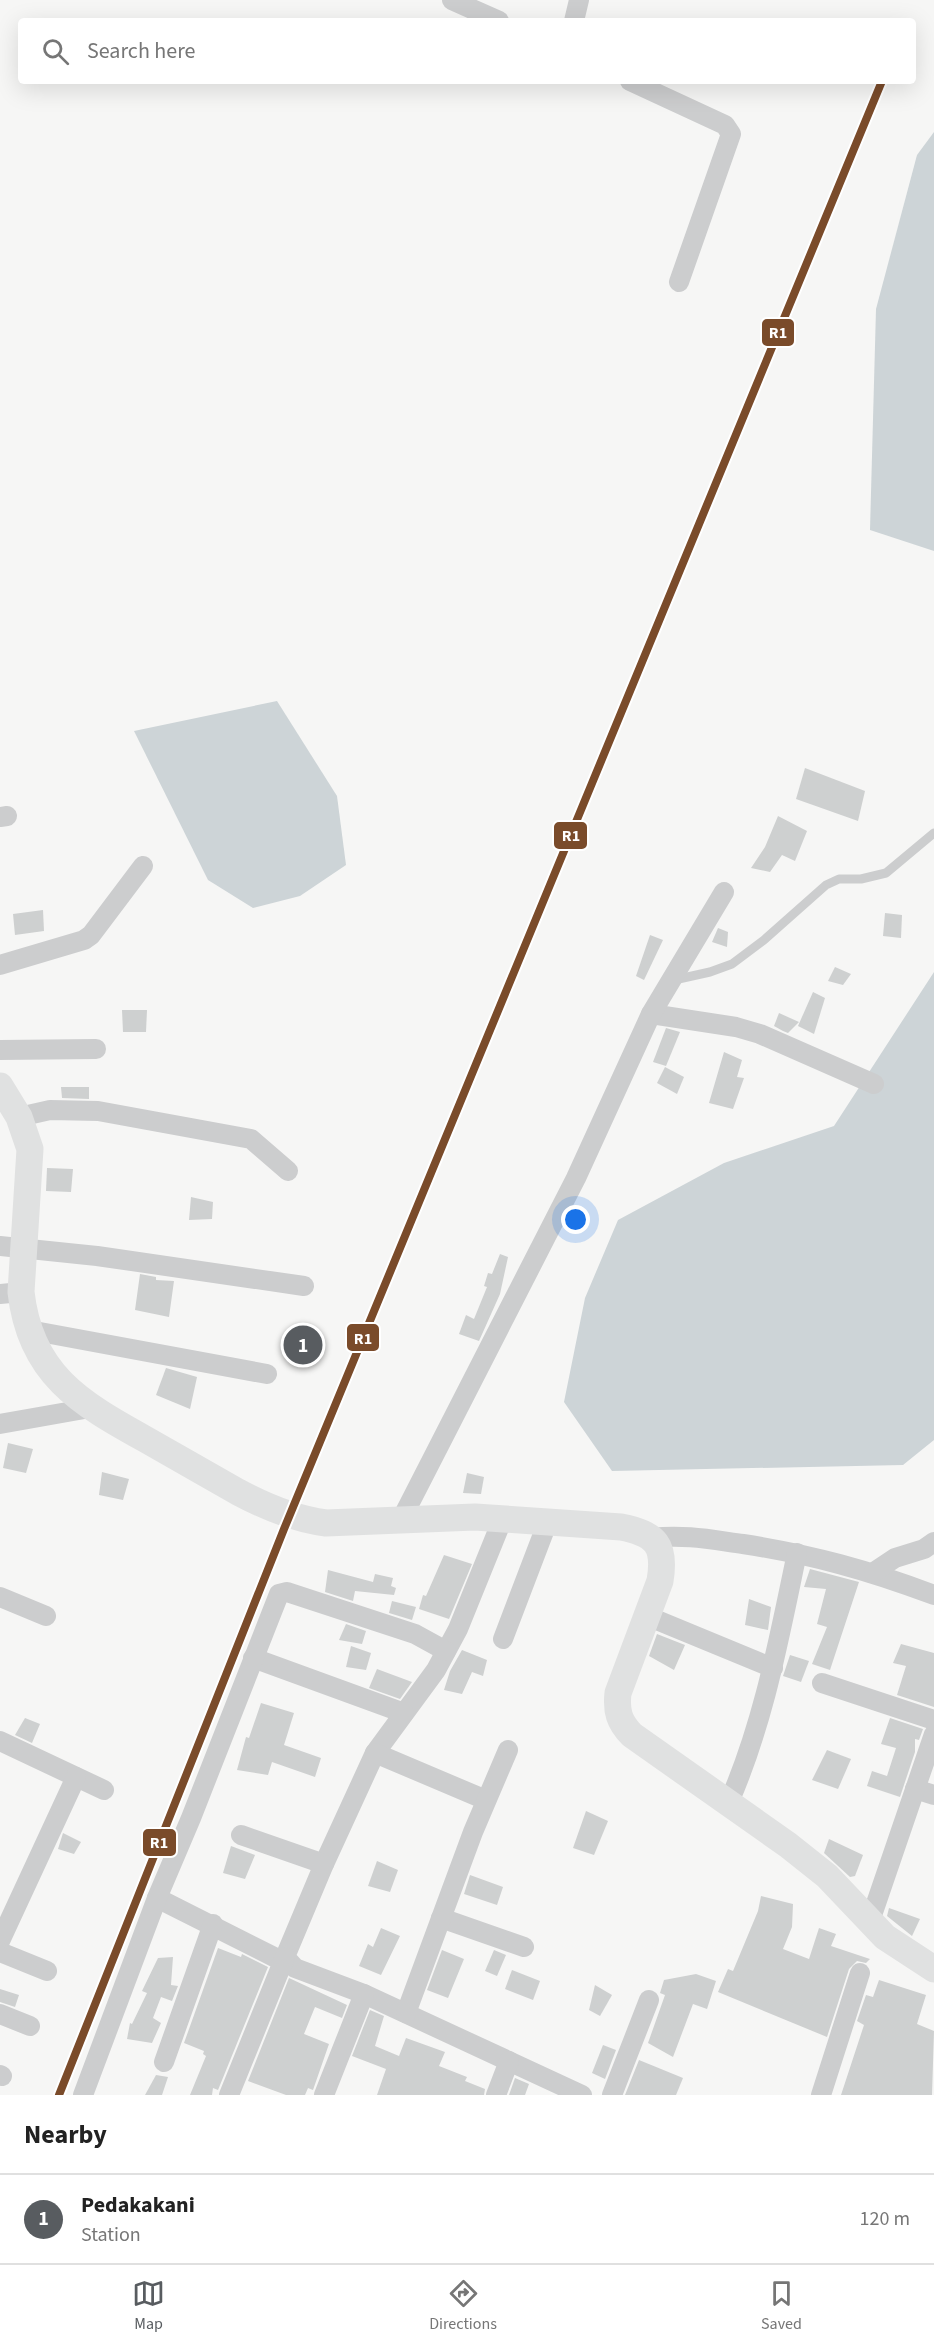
<!DOCTYPE html>
<style>
body{margin:0;font-family:"Source Sans 3",sans-serif;background:#f6f6f6;color:#222}
.you{position:absolute;left:576px;top:1220px;width:21px;height:21px;margin:-15px;border:4px solid #fff;border-radius:50%;background:#1a73e8;box-shadow:0 0 0 9px #1a73e833}
.badge{display:grid;place-items:center;width:39px;height:39px;border-radius:50%;background:#585c60;color:#fff;font-size:20px;font-weight:700}
.pin{position:absolute;translate:-50% -50%;border:3px solid #fff;box-shadow:0 2px 6px #0006}
.list{margin:0;padding:0;list-style:none}
h2{display:flex;justify-content:space-between;align-items:center;height:78px;margin:0;padding:0 24px;font-size:26px}
h2 small{font-size:20px;font-weight:400;color:#767676}
.list li{display:grid;grid-template-columns:39px 1fr auto;gap:18px;align-items:center;box-sizing:border-box;height:90px;padding:0 24px;border-top:2px solid #e0e0e0}
.list b{display:block;font-size:22px;white-space:nowrap}
.list p{margin:0;font-size:20px;white-space:nowrap;color:#767676}
.list em{font-size:20px;font-style:normal;color:#767676}
.icon{flex:none;width:33px;height:33px;fill:none;stroke:currentColor;stroke-width:2;stroke-linecap:round;stroke-linejoin:round}
.map{position:relative;flex:none;width:934px;height:2095px;overflow:hidden}
.search{position:absolute;background:#fff;box-shadow:0 6px 24px #0002;left:18px;right:18px;top:18px;height:66px;display:flex;align-items:center;gap:15px;box-sizing:border-box;padding:0 21px;border-radius:6px;color:#767676;font-size:22px}
.sheet{height:168px;background:#fff}
nav{display:flex;justify-content:space-around;align-items:center;box-sizing:border-box;height:84px;border-top:2px solid #e0e0e0;background:#fff;font-size:16px;color:#767676}
nav a{display:grid;justify-items:center;gap:3px}
nav .on{color:#585c60}
.map>svg:first-child{display:block}
.water{fill:#cdd4d7}
.building{fill:#ced0d0}
.lines{fill:none;stroke-linecap:round;stroke-linejoin:round}
.lane{stroke:#cccdce;stroke-width:9}
.street{stroke:#cccdce;stroke-width:20}
.secondary{stroke:#e0e1e1;stroke-width:27}
.rail-1-casing{stroke:#fff;stroke-width:12}
.rail-1{stroke:#7a4b2a;stroke-width:8}
.line-badge{stroke:#fff;stroke-width:2}
.badge-label{font-size:16px;text-anchor:middle;font-weight:bold;fill:#fff}
</style>
<div class="map">
<svg width="934" height="2095" viewBox="0 0 934 2095">
<rect width="100%" height="100%" fill="#f6f6f5"/>
<!-- water -->
<g class="water">
<path d="M934 132V551L870 530 876 309 917 155Z"/>
<path d="M277 701 337 796 346 865 300 896 253 908 208 880 134 731Z"/>
<path d="M934 972V1440L903 1465 612 1471 564 1402 585 1298 618 1220 724 1163 834 1126Z"/>
</g>
<!-- building -->
<g class="building">
<path d="M805 768 865 791 858 821 796 799Z"/>
<path d="M778 816 807 831 795 861 782 855 770 872 751 868 765 847Z"/>
<path d="M43 910 44 931 15 935 13 914Z"/>
<path d="M885 913 902 915 901 938 883 936Z"/>
<path d="M718 928 728 932 727 947 712 942Z"/>
<path d="M650 935 663 940 644 980 636 976Z"/>
<path d="M835 967 851 974 843 985 828 981Z"/>
<path d="M813 992 825 998 814 1034 798 1026Z"/>
<path d="M122 1010H147L146 1032H123Z"/>
<path d="M779 1013 799 1022 788 1033 783 1031 774 1026Z"/>
<path d="M666 1028 680 1032 666 1066 653 1062Z"/>
<path d="M724 1052 742 1060 737 1077 744 1078 733 1109 709 1103Z"/>
<path d="M665 1067 684 1077 677 1094 657 1083Z"/>
<path d="M61 1087H89V1099L62 1098Z"/>
<path d="M47 1168 73 1169 71 1192 46 1191Z"/>
<path d="M191 1197 213 1202 212 1219 189 1220Z"/>
<path d="M500 1254 508 1257 500 1294 479 1341 459 1334 466 1315 474 1319 487 1287 484 1286 488 1273 492 1274Z"/>
<path d="M140 1274 156 1277V1280L174 1281 169 1317 135 1310Z"/>
<path d="M166 1368 197 1377 190 1409 156 1395Z"/>
<path d="M8 1443 33 1449 26 1473 3 1468Z"/>
<path d="M102 1472 129 1479 123 1500 99 1495Z"/>
<path d="M467 1473 484 1477 481 1494 463 1493Z"/>
<path d="M444 1555 472 1564 449 1619 419 1609 423 1595 426 1596Z"/>
<path d="M810 1569 859 1582 830 1670 812 1664 827 1627 817 1624 826 1589 804 1587Z"/>
<path d="M328 1570 373 1582 375 1574 393 1578 391 1586 396 1588 394 1595 355 1591 353 1601 325 1592Z"/>
<path d="M749 1599 771 1607 768 1630 745 1625Z"/>
<path d="M392 1601 416 1607 412 1620 389 1613Z"/>
<path d="M346 1624 366 1631 362 1644 339 1640Z"/>
<path d="M657 1634 685 1645 674 1670 649 1656Z"/>
<path d="M901 1644 934 1653V1707L897 1695 906 1666 893 1663Z"/>
<path d="M351 1646 371 1653 366 1670 346 1667Z"/>
<path d="M462 1650 487 1660 483 1676 472 1672 462 1694 444 1690 450 1671Z"/>
<path d="M790 1655 809 1661 801 1682 783 1676Z"/>
<path d="M377 1669 412 1682 400 1699 369 1688Z"/>
<path d="M261 1703 294 1713 284 1745 321 1758 315 1777 272 1762 268 1775 237 1770 246 1737 249 1738Z"/>
<path d="M25 1718 40 1724 32 1743 15 1735Z"/>
<path d="M890 1718 923 1729 919 1740 915 1739V1752L900 1797 867 1786 872 1771 887 1776 896 1748 881 1744Z"/>
<path d="M827 1750 851 1759 838 1789 812 1780Z"/>
<path d="M586 1811 608 1821 594 1855 573 1848Z"/>
<path d="M63 1833 81 1842 74 1854 58 1849Z"/>
<path d="M829 1839 863 1855 855 1876 850 1877 824 1853Z"/>
<path d="M231 1846 255 1855 245 1879 223 1873Z"/>
<path d="M377 1861 398 1870 390 1892 368 1886Z"/>
<path d="M470 1875 503 1887 497 1905 464 1894Z"/>
<path d="M761 1896 793 1904 792 1927 783 1949 809 1959 819 1928 836 1934 831 1946 870 1959 866 1963 857 1961 849 1969 827 2037 718 1992 728 1969 733 1971 758 1911Z"/>
<path d="M889 1908 920 1919 912 1936 887 1916Z"/>
<path d="M381 1928 400 1936 381 1975 359 1966 368 1944 373 1947Z"/>
<path d="M218 1948 241 1957 242 1954 268 1967 218 2090 213 2088 212 2095H190L206 2056 203 2054 204 2051 184 2043Z"/>
<path d="M442 1950 464 1959 448 1998 427 1990Z"/>
<path d="M494 1950 506 1955 497 1976 485 1971Z"/>
<path d="M173 1957 171 1985 178 1986 172 2001 161 1997 153 2018 161 2023 152 2043 127 2039 130 2023 132 2024 147 1993 142 1991 158 1958Z"/>
<path d="M512 1970 540 1981 533 2000 505 1989Z"/>
<path d="M696 1974 716 1981 707 2009 693 2004 673 2057 648 2043 665 1995 660 1993 664 1980Z"/>
<path d="M289 1978 347 2005 342 2018 315 2007 304 2034 329 2044 313 2090 308 2088 305 2095H286L248 2081Z"/>
<path d="M879 1980 926 1995 917 2024 934 2031 932 2095H841L864 2025 857 2021 866 1995 873 1997Z"/>
<path d="M595 1985 612 1995 600 2016 589 2010Z"/>
<path d="M0 1989 19 1995 15 2007 0 2002Z"/>
<path d="M370 2010 384 2016 375 2046 399 2056 406 2038 445 2052 439 2066 467 2077 465 2081 485 2089 484 2095H377L386 2069 352 2056Z"/>
<path d="M603 2045 616 2050 605 2079 592 2073Z"/>
<path d="M639 2060 683 2078 676 2095H625Z"/>
<path d="M156 2075 168 2077 162 2095H145Z"/>
<path d="M515 2078 529 2084 525 2095H509Z"/>
</g>
<g class="lines">
<!-- lane -->
<path class="lane" d="M674 980 710 972 732 964 764 940 826 885 839 879H861L886 873 934 833"/>
<!-- street -->
<g class="street">
<path d="M452 0 499 21"/>
<path d="M574 21 579 0"/>
<path d="M630 81 725 125 731 134 679 282"/>
<path d="M0 817 7 816"/>
<path d="M0 965 84 940 91 935 143 866"/>
<path d="M651 1014 736 1027 760 1034 874 1084"/>
<path d="M0 1050 96 1049"/>
<path d="M19 1117 50 1110 98 1111 251 1139 288 1171"/>
<path d="M0 1246 97 1256 304 1286"/>
<path d="M0 1294 21 1292"/>
<path d="M29 1330 267 1374"/>
<path d="M0 1424 90 1408"/>
<path d="M503 1518 458 1629 436 1670 375 1753 324 1864 285 1957 295 1968 364 1994 582 2095"/>
<path d="M401 1520 576 1178 651 1014 724 892"/>
<path d="M652 1538C684 1534 713 1540 743 1544 813 1555 868 1570 934 1595"/>
<path d="M874 1572 895 1558 924 1549 934 1542"/>
<path d="M0 1597 46 1616"/>
<path d="M647 1616 773 1668"/>
<path d="M503 1639 548 1521"/>
<path d="M253 1658 404 1713"/>
<path d="M822 1683 934 1720"/>
<path d="M0 1741 104 1790"/>
<path d="M375 1753 486 1800"/>
<path d="M915 1789 934 1795"/>
<path d="M729 1802C764 1722 779 1638 797 1553"/>
<path d="M241 1835 324 1864"/>
<path d="M157 1898 284 1962"/>
<path d="M441 1918 524 1947"/>
<path d="M870 1921 934 1734"/>
<path d="M0 1941 76 1777"/>
<path d="M0 1952 47 1971"/>
<path d="M406 2013 473 1832 508 1750"/>
<path d="M0 2014 30 2026"/>
<path d="M164 2062 213 1924"/>
<path d="M0 2075 2 2076"/>
<path d="M83 2095 157 1898 191 1818 279 1594 287 1592 415 1634 446 1651"/>
<path d="M229 2095 285 1957"/>
<path d="M324 2095 364 1994"/>
<path d="M496 2095 509 2061"/>
<path d="M612 2095 649 2000"/>
<path d="M821 2095 860 1973"/>
</g>
<!-- secondary -->
<path class="secondary" d="M0 1086 19 1117 30 1149 21 1292C30 1374 80 1403 145 1439 176 1457 207 1474 238 1492 266 1507 294 1519 326 1523L475 1517 621 1527C656 1534 666 1545 660 1581L618 1693C616 1711 619 1722 632 1735L788 1845 827 1876 885 1937 934 1969"/>
<!-- rail-1 casing -->
<g class="rail-1-casing">
<path id="rail-1" d="M59 2095 284 1529 882 81"/>
</g>
<!-- rail-1 -->
<use href="#rail-1" class="rail-1"/>
</g>
<g class="line-badge">
<rect x="761" y="318" width="34" height="29" rx="6" fill="#7a4b2a"/>
<rect x="553" y="821" width="35" height="29" rx="6" fill="#7a4b2a"/>
<rect x="346" y="1323" width="34" height="29" rx="6" fill="#7a4b2a"/>
<rect x="142" y="1828" width="35" height="29" rx="6" fill="#7a4b2a"/>
</g>
<g class="badge-label">
<text x="778" y="338">R1</text>
<text x="571" y="841">R1</text>
<text x="363" y="1344">R1</text>
<text x="159" y="1848">R1</text>
</g>
</svg>
<div class="you"></div>
<div class="pin badge" style="left:303px;top:1345px">1</div>
<div class="search"><svg class="icon" aria-label="search" viewBox="0 0 24 24"><circle cx="10" cy="10" r="6"/><path d="M15 15l6 6"/></svg>Search here</div>
</div>
<section class="sheet">
<h2>Nearby<small></small></h2>
<ul class="list">
<li><span class="badge">1</span><div><b>Pedakakani</b><p>Station</p></div><em>120 m</em></li>
</ul>
</section>
<nav>
<a class="on"><svg class="icon" aria-label="map" viewBox="0 0 24 24"><path d="M3 6l6-2 6 2 6-2v14l-6 2-6-2-6 2zM9 4v14M15 6v14"/></svg>Map</a>
<a><svg class="icon" aria-label="directions" viewBox="0 0 24 24"><path d="M12 3l9 9-9 9-9-9zM9 14v-3h6M13 9l2 2-2 2"/></svg>Directions</a>
<a><svg class="icon" aria-label="saved" viewBox="0 0 24 24"><path d="M7 4h10v16l-5-4-5 4z"/></svg>Saved</a>
</nav>
